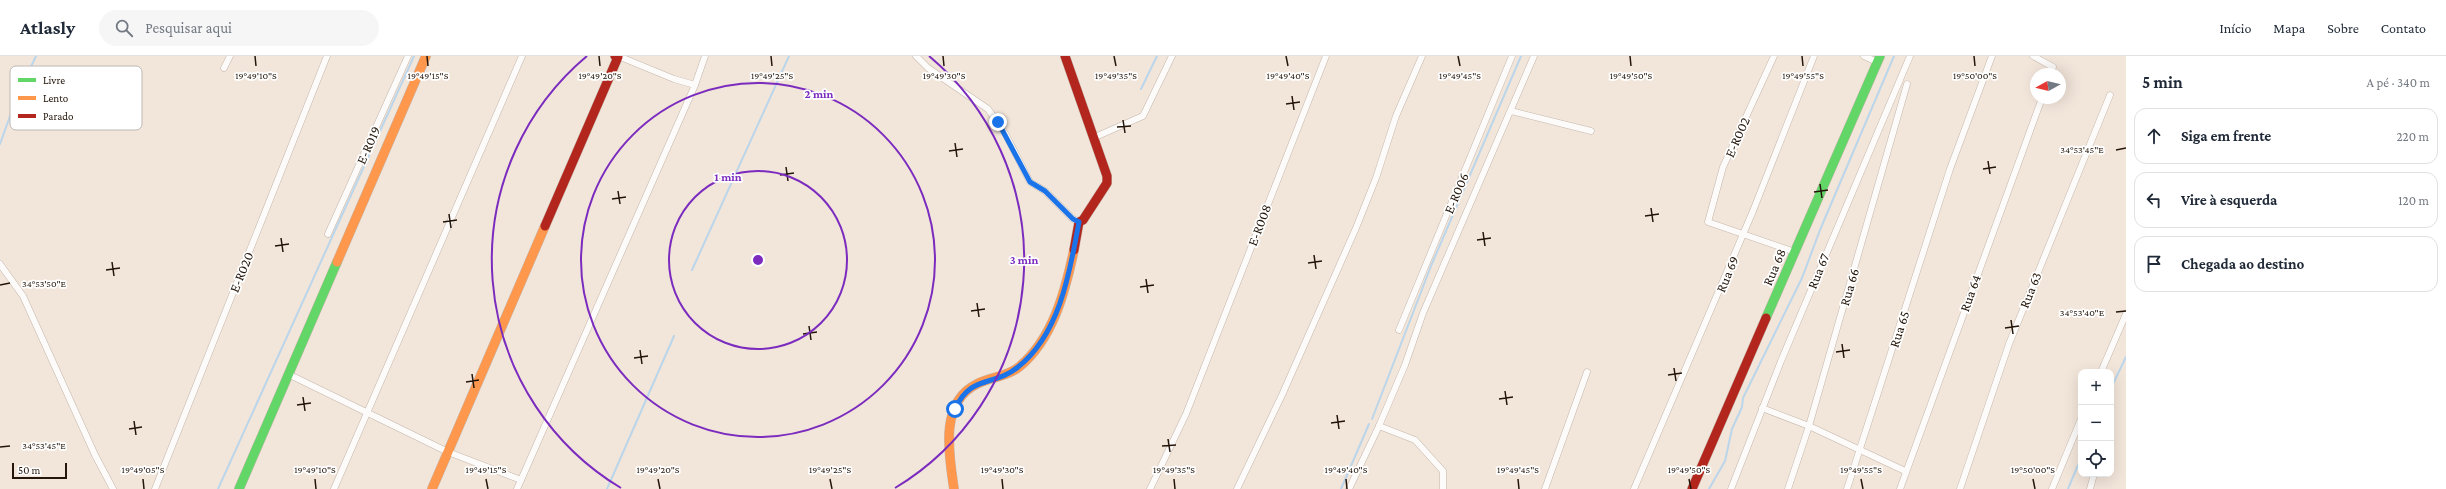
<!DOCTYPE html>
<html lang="pt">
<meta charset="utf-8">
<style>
body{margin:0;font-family:"Crimson Pro",serif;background:#f6f6f7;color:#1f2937}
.controls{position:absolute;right:12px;bottom:12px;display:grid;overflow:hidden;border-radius:8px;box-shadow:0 4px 16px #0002}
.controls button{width:36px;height:36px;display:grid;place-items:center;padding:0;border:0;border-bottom:1px solid #e0e1e3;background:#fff;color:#1f2937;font:20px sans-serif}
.compass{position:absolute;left:2030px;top:12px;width:36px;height:36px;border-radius:50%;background:#fff;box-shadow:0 4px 16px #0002;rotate:262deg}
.scale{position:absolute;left:12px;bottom:10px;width:55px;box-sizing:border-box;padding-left:4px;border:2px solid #24160a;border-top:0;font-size:11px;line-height:14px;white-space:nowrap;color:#24160a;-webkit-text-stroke:3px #fff;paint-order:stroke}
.stop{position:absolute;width:12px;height:12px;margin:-9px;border:3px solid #1a73e8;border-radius:50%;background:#fff}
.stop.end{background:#1a73e8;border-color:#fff;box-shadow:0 1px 4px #0008}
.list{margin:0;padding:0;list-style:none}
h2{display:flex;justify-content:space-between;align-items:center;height:52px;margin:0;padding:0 16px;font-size:17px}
h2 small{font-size:13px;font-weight:400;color:#747a83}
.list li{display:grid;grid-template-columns:26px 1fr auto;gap:12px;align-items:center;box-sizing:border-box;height:56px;margin:0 8px 8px;padding:0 8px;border:1px solid #e0e1e3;border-radius:12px}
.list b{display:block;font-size:15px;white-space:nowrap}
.list em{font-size:13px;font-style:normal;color:#747a83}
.icon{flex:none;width:22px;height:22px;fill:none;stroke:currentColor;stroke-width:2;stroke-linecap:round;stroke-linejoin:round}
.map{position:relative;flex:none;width:2126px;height:433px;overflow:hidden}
header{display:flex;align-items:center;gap:24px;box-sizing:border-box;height:56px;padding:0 20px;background:#fff;border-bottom:1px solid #e0e1e3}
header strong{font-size:19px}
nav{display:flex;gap:22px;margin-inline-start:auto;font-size:14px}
.search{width:280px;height:36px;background:#f6f6f7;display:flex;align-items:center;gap:10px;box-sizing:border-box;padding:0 14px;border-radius:22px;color:#747a83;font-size:15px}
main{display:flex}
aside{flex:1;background:#fff}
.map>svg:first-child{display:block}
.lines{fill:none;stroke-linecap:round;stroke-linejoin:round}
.stream{stroke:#bbd6ea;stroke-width:2}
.street-casing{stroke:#c4b7ac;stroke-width:7}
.fast-casing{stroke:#c4b7ac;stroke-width:10}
.slow-casing{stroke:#c4b7ac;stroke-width:10}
.jam-casing{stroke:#c4b7ac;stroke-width:10}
.street{stroke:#fdfbf9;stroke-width:6}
.fast{stroke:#63d668;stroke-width:9}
.slow{stroke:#ff974d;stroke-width:9}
.jam{stroke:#b3261e;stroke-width:9}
.route{stroke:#1a73e8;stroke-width:5}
.ticks{fill:none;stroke:#24160a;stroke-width:1.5}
.ring{fill:none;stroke:#7b2cbf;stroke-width:2}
.labels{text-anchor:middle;stroke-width:3.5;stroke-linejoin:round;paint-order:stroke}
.street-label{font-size:14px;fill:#24160a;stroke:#fff}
.key{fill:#fff;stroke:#bdb9b6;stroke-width:1}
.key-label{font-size:11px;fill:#24160a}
.ticks-label{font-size:10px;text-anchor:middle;fill:#24160a;stroke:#fff;stroke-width:3.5;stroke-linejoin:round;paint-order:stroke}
.centre{fill:#7b2cbf;stroke:#fff;stroke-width:2}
.ring-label{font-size:12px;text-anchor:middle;font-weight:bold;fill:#7b2cbf;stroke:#fff;stroke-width:3.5;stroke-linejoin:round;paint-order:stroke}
</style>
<header>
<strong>Atlasly</strong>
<div class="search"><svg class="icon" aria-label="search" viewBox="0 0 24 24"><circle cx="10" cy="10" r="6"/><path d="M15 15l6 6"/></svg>Pesquisar aqui</div>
<nav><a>Início</a><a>Mapa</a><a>Sobre</a><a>Contato</a></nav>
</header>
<main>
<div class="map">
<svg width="2126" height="433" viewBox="0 0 2126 433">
<rect width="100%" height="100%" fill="#f2e5da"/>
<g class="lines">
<!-- stream -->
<g class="stream">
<path d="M1141 33 1157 0"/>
<path d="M0 88 18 38 36 0"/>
<path d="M692 214 789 0"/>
<path d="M2111 332 2126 301"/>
<path d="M1372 363 1431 210 1521 0"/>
<path d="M218 433 414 0"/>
<path d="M607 433 674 280"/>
<path d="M1341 433 1369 368"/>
<path d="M1709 433 1725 405 1732 373 1742 351 1743 342 1802 222 1820 174 1894 0"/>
<path d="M2068 433 2081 402"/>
</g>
<!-- street casing -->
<g class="street-casing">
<g id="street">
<path d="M618 0 674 23 695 29"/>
<path d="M916 0 928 12 988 53 1006 79 1030 126 1045 135 1073 163 1079 166"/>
<path d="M1774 0 1723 111 1708 166 1795 196"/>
<path d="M1864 0 1877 6"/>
<path d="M2033 0 2053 11 2051 18"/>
<path d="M224 12 230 0"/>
<path d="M1511 55 1591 75"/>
<path d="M1093 82 1143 60 1172 0"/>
<path d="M328 178 408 0"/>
<path d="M0 208 23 240 95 399 113 433"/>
<path d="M1399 274 1512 0"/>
<path d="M2101 316 2126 258"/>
<path d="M288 318 448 396 521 424 517 433"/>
<path d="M1762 352 1809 370 1905 415"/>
<path d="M1379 370 1415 384 1443 415V433"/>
<path d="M521 424 695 29 705 0"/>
<path d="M155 433 327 0"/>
<path d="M334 433 522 0"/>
<path d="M1150 433 1186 358 1326 0"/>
<path d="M1237 433 1282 339 1356 172 1376 122 1396 60 1422 0"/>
<path d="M1349 433 1379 370 1405 309 1423 257 1534 0"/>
<path d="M1545 433 1587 316"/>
<path d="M1634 433 1753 155 1814 0"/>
<path d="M1731 433 1781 305 1910 0"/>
<path d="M1788 433 1809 370 1907 28"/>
<path d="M1847 433 1950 113 1992 0"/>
<path d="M1900 433 2042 42"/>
<path d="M1960 433 2009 288 2110 39"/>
<path d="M2052 433 2081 363"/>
<path d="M2090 433 2094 418"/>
</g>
</g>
<!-- fast casing -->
<g class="fast-casing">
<g id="fast">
<path d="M1766 262 1880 0"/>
<path d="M239 433 337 206"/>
</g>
</g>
<!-- slow casing -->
<g class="slow-casing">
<g id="slow">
<path d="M337 206 426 0"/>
<path d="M432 433 545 170"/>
<path d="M954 433C949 399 939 346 977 328 990 321 1007 321 1019 311 1053 283 1065 236 1074 194"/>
</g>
</g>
<!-- jam casing -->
<g class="jam-casing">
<g id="jam">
<path d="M1065 0 1107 120V127L1083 164 1079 166 1074 194"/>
<path d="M545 170 618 1 615 0"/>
<path d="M1692 433 1766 262"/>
</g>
</g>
<!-- street -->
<use href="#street" class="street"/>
<!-- fast -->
<use href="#fast" class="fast"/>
<!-- slow -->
<use href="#slow" class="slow"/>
<!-- jam -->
<use href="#jam" class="jam"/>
</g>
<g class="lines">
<!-- route -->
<path class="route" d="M955 353C971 318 994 331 1018 311 1060 278 1070 215 1079 166L1073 163 1045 135 1030 126 998 66"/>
</g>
<!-- ticks -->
<path class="ticks" d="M255 0 256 10M427 0 428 10M599 0 600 10M771 0 772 10M943 0 944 10M1114 0 1116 10M1286 0 1288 10M1458 0 1460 10M1630 0 1631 10M1802 0 1803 10M1974 0 1975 10M1292 40 1294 54M1286 48 1300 46M1123 64 1125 77M1117 71 1131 70M955 87 957 101M2116 94 2126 92M949 95 963 93M1988 105 1990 118M786 111 788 125M1983 113 1996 111M780 119 794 117M1820 128 1822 142M618 135 620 148M1814 136 1828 134M612 143 626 141M1651 152 1653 166M449 158 451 172M1645 160 1659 158M443 166 457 164M1483 176 1485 190M281 182 283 196M1477 184 1491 182M275 190 289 188M1314 199 1316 213M112 206 114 220M1308 207 1322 205M106 214 120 212M1146 223 1148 237M0 229 10 227M1140 231 1154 229M977 247 979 261M971 255 985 253M2116 256 2126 255M2011 264 2013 278M809 270 811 284M2005 272 2019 270M803 278 817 276M1842 288 1844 302M640 294 642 308M1836 296 1850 294M634 302 648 300M1674 312 1676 325M472 318 474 332M1668 319 1682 317M466 326 479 324M1505 335 1507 349M303 341 305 355M1499 343 1513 341M297 349 311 347M1337 359 1339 373M134 365 136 379M1331 367 1345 365M129 373 142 371M1168 383 1170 396M1162 390 1176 389M0 391 10 390M143 423 144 433M315 423 316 433M486 423 488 433M658 423 660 433M830 423 832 433M1002 423 1003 433M1174 423 1175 433M1346 423 1347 433M1518 423 1519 433M1689 423 1691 433M1861 423 1863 433M2033 423 2035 433"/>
<!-- distance rings -->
<g class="ring">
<circle cx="758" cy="204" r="89"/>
<circle cx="758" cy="204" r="177"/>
<path d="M621 432A266 266 0 0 1 587 0M929 0A266 266 0 0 1 895 432"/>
</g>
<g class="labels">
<!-- street labels -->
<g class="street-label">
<text transform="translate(1737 81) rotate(-66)" y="5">E-R002</text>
<text transform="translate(368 89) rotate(-66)" y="5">E-R019</text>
<text transform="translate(1456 137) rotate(-67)" y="5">E-R006</text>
<text transform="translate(1259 169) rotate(-69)" y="5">E-R008</text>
<text transform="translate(1774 211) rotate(-67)" y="5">Rua 68</text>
<text transform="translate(1818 215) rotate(-68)" y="5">Rua 67</text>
<text transform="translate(241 216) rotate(-68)" y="5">E-R020</text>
<text transform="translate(1727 218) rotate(-67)" y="5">Rua 69</text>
<text transform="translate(1849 231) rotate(-74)" y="5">Rua 66</text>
<text transform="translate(2030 234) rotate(-68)" y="5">Rua 63</text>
<text transform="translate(1970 237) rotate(-70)" y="5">Rua 64</text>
<text transform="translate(1899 273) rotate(-72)" y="5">Rua 65</text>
</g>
</g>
<!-- legend -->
<rect x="10" y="10" width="132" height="64" rx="6" class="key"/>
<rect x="18" y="22" width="18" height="4" fill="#63d668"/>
<rect x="18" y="40" width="18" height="4" fill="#ff974d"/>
<rect x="18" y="58" width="18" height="4" fill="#b3261e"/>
<g class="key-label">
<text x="43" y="28">Livre</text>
<text x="43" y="46">Lento</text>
<text x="43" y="64">Parado</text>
</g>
<g class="ticks-label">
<text x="256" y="23">19°49'10"S</text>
<text x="428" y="23">19°49'15"S</text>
<text x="600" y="23">19°49'20"S</text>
<text x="772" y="23">19°49'25"S</text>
<text x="944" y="23">19°49'30"S</text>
<text x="1116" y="23">19°49'35"S</text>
<text x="1288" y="23">19°49'40"S</text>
<text x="1460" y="23">19°49'45"S</text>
<text x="1631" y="23">19°49'50"S</text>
<text x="1803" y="23">19°49'55"S</text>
<text x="1975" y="23">19°50'00"S</text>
<text x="2082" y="97">34°53'45"E</text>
<text x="44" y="231">34°53'50"E</text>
<text x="2082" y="260">34°53'40"E</text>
<text x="44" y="393">34°53'45"E</text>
<text x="143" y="417">19°49'05"S</text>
<text x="315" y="417">19°49'10"S</text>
<text x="486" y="417">19°49'15"S</text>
<text x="658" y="417">19°49'20"S</text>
<text x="830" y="417">19°49'25"S</text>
<text x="1002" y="417">19°49'30"S</text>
<text x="1174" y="417">19°49'35"S</text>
<text x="1346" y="417">19°49'40"S</text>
<text x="1518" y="417">19°49'45"S</text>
<text x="1689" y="417">19°49'50"S</text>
<text x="1861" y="417">19°49'55"S</text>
<text x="2033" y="417">19°50'00"S</text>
</g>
<circle cx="758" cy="204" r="6" class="centre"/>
<g class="ring-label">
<text x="819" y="42">2 min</text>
<text x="728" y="125">1 min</text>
<text x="1024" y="208">3 min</text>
</g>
</svg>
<div class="controls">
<button>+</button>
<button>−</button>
<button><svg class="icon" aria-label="locate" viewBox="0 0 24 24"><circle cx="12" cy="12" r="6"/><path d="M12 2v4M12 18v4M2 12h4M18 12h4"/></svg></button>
</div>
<svg class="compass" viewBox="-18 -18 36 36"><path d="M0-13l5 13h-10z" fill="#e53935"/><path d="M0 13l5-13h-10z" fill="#747a83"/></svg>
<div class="scale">50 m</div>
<div class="stop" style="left:955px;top:353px"></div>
<div class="stop end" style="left:998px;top:66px"></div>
</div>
<aside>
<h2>5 min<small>A pé · 340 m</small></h2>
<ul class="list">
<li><svg class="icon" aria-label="ahead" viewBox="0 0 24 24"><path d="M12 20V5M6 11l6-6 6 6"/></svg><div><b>Siga em frente</b></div><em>220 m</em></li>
<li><svg class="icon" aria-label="left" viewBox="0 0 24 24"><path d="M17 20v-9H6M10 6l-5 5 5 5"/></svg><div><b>Vire à esquerda</b></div><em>120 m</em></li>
<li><svg class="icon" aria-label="arrive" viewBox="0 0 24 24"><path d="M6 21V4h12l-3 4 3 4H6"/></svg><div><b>Chegada ao destino</b></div></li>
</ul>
</aside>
</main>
